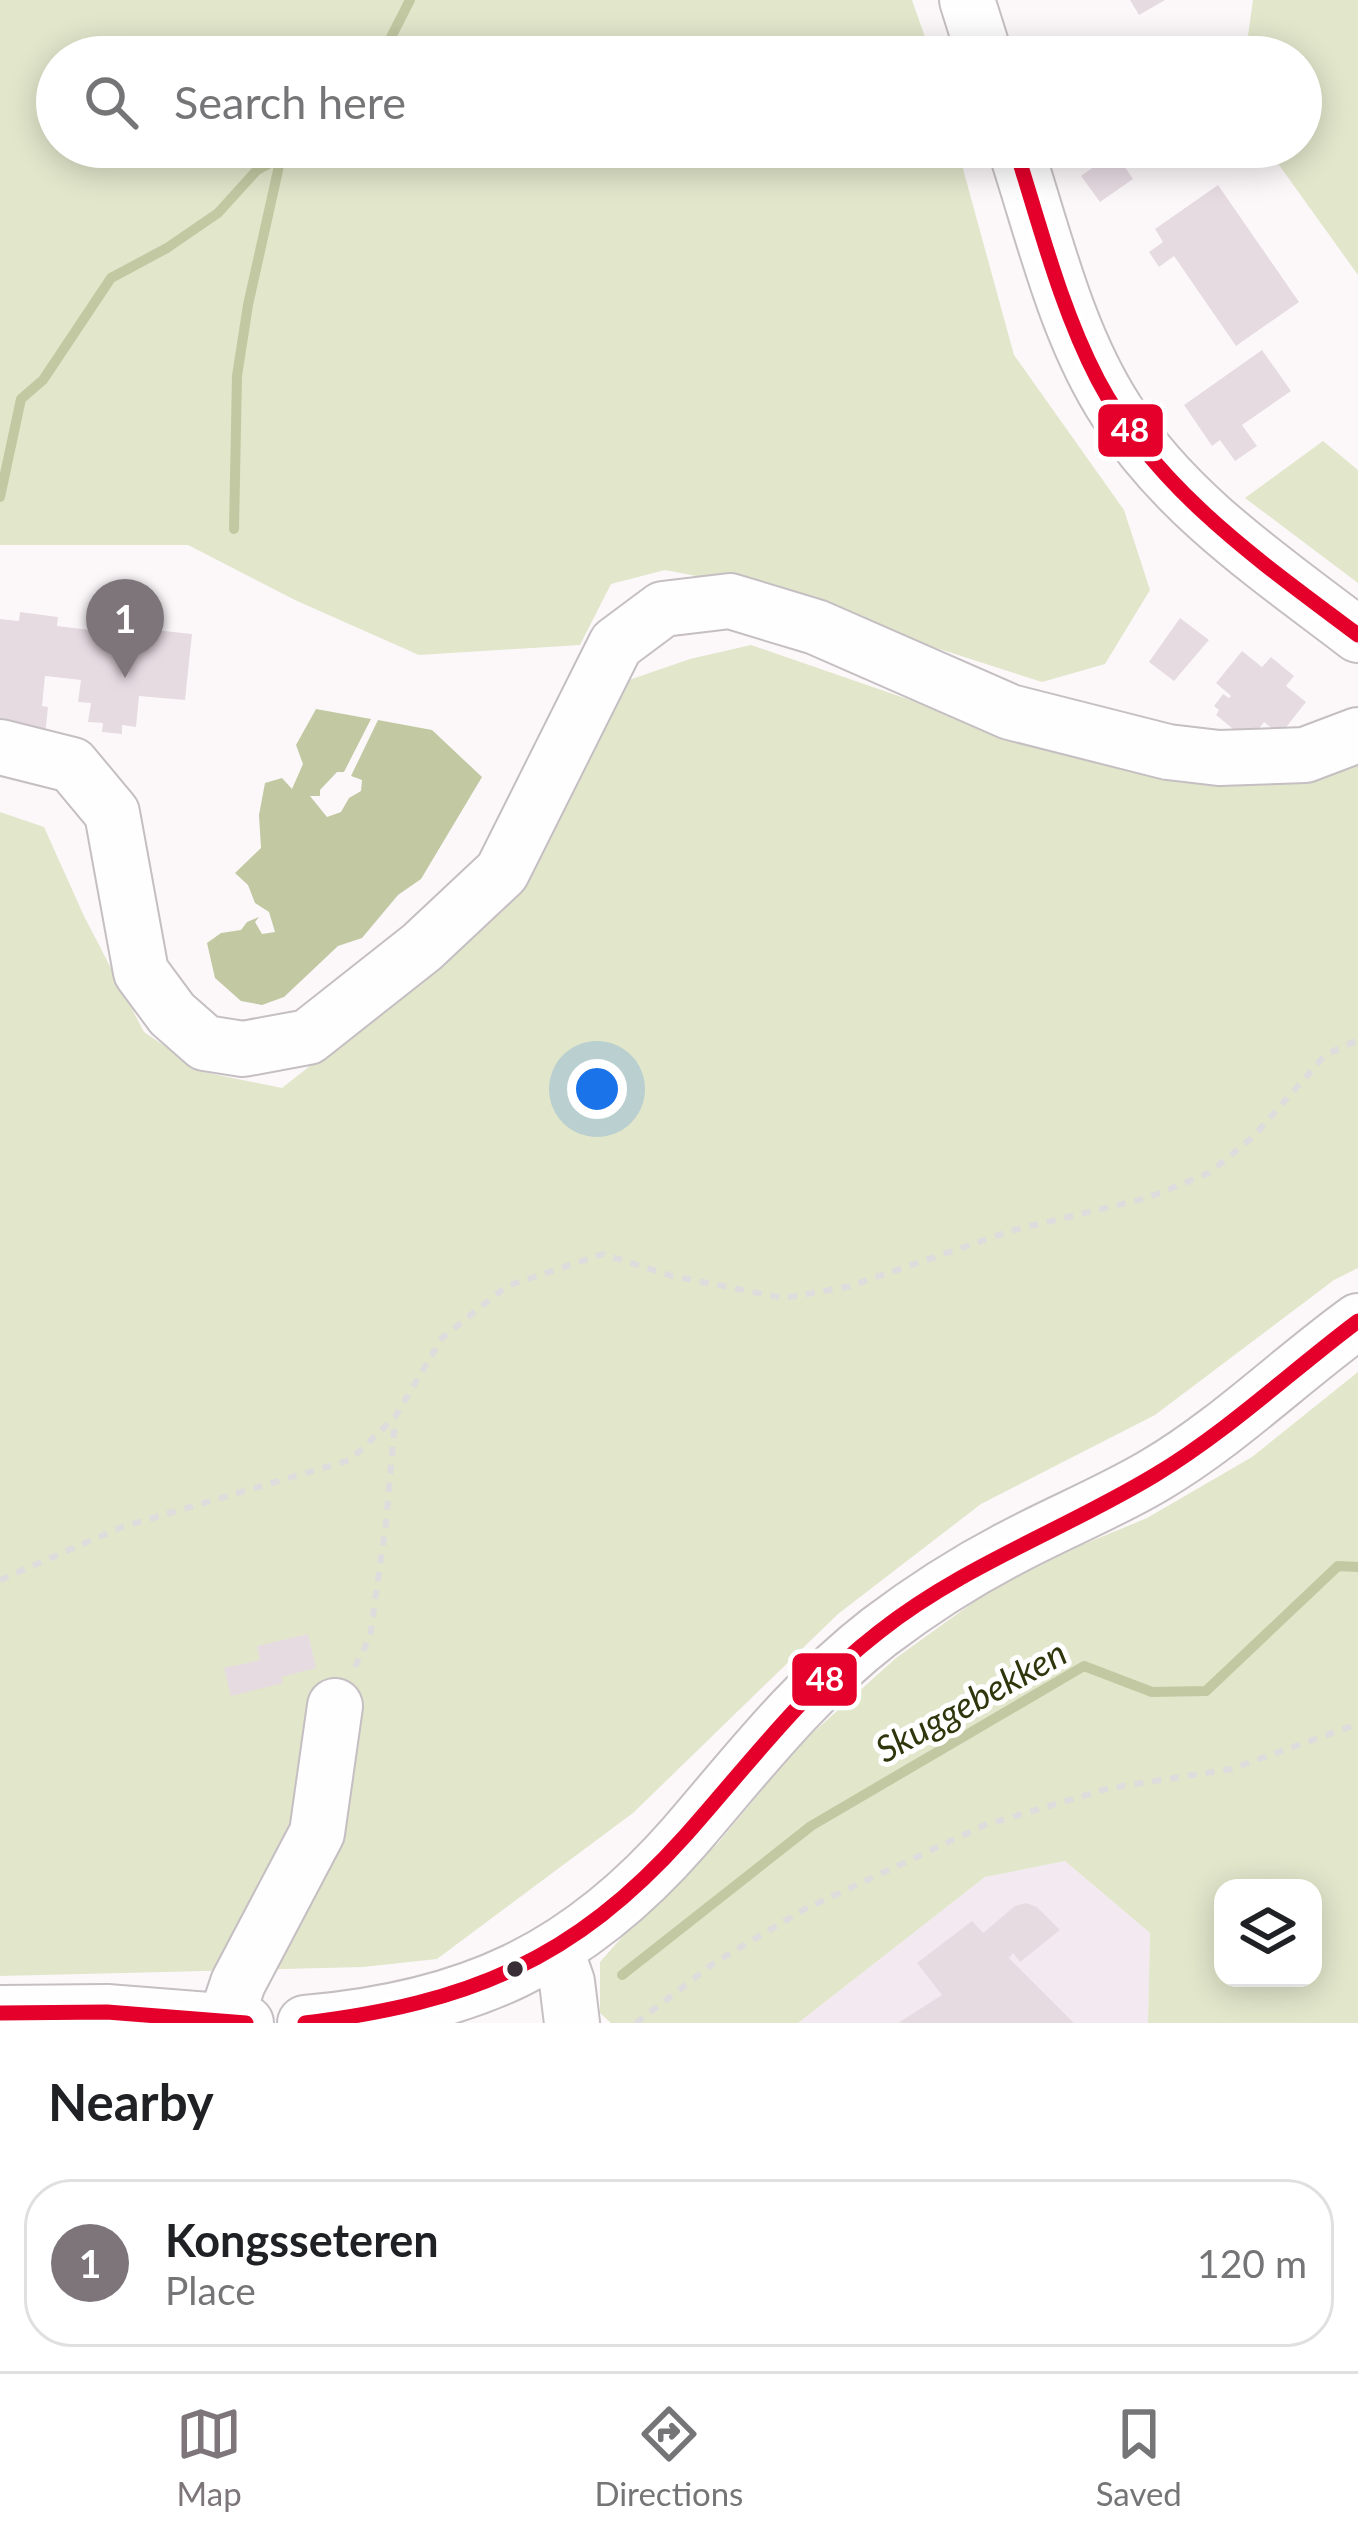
<!DOCTYPE html>
<style>
body{margin:0;font-family:Lato,sans-serif;background:#f2f2f2;color:#202124}
.controls{position:absolute;right:36px;bottom:36px;display:grid;overflow:hidden;border-radius:24px;box-shadow:0 6px 30px #0003}
.controls button{width:108px;height:108px;display:grid;place-items:center;padding:0;border:0;border-bottom:3px solid #e0e0e0;background:#fff;color:#202124;font:60px sans-serif}
.you{position:absolute;left:597px;top:1089px;width:42px;height:42px;margin:-30px;border:9px solid #fff;border-radius:50%;background:#1a73e8;box-shadow:0 0 0 18px #1a73e833}
.badge{display:grid;place-items:center;width:78px;height:78px;border-radius:50%;background:#7d757a;color:#fff;font-size:39px;font-weight:700}
.pin{position:absolute;translate:-50% -99px;filter:drop-shadow(0 3px 6px #0008)}
.pin::after{content:'';position:absolute;top:63px;width:42px;height:36px;background:inherit;clip-path:polygon(0 0,100% 0,50% 100%)}
.list{margin:0;padding:0;list-style:none}
h2{display:flex;justify-content:space-between;align-items:center;height:156px;margin:0;padding:0 48px;font-size:51px}
h2 small{font-size:39px;font-weight:400;color:#757577}
.list li{display:grid;grid-template-columns:78px 1fr auto;gap:36px;align-items:center;box-sizing:border-box;height:168px;margin:0 24px 24px;padding:0 24px;border:3px solid #e0e0e0;border-radius:48px}
.list b{display:block;font-size:45px;white-space:nowrap}
.list p{margin:0;font-size:39px;white-space:nowrap;color:#757577}
.list em{font-size:39px;font-style:normal;color:#757577}
.icon{flex:none;width:66px;height:66px;fill:none;stroke:currentColor;stroke-width:2;stroke-linecap:round;stroke-linejoin:round}
.map{position:relative;flex:none;width:1358px;height:2023px;overflow:hidden}
.search{position:absolute;background:#fff;box-shadow:0 6px 30px #0003;left:36px;right:36px;top:36px;height:132px;display:flex;align-items:center;gap:30px;box-sizing:border-box;padding:0 42px;border-radius:66px;color:#757577;font-size:45px}
.sheet{height:348px;background:#fff}
nav{display:flex;justify-content:space-around;align-items:center;box-sizing:border-box;height:168px;border-top:3px solid #e0e0e0;background:#fff;font-size:33px;color:#757577}
nav a{display:grid;justify-items:center;gap:6px}
nav .on{color:#7d757a}
.map>svg:first-child{display:block}
.built{fill:#f3e9f0}
.green{fill:#e2e6cb;fill-rule:evenodd}
.water{fill:#c2c8a2}
.lines{fill:none;stroke-linecap:round;stroke-linejoin:round}
.stream{stroke:#c2c8a2;stroke-width:10}
.building{fill:#e7dbe2}
.minor-casing{stroke:#c5bec2;stroke-width:58}
.path{stroke:#dedcdd;stroke-width:6;stroke-dasharray:9 9;stroke-linecap:butt}
.minor{stroke:#fffefe;stroke-width:54}
.bus-1-casing{stroke:#fff;stroke-width:24}
.bus-1{stroke:#e4002b;stroke-width:15}
.bus-dot{fill:#392e35;stroke:#fff;stroke-width:4.5}
.labels{text-anchor:middle;stroke-width:10;stroke-linejoin:round;paint-order:stroke}
.water-label{font-size:36px;font-style:italic;fill:#30360c;stroke:#fff}
.line-badge{stroke:#fff;stroke-width:4.5}
.badge-label{font-size:33px;text-anchor:middle;font-weight:bold;fill:#fff}
</style>
<div class="map">
<svg width="1358" height="2023" viewBox="0 0 1358 2023">
<rect width="100%" height="100%" fill="#fcf8fa"/>
<!-- built -->
<path class="built" d="M1065 1861 1150 1933 1148 2023H798L985 1877Z"/>
<!-- green -->
<g class="green">
<path d="M0 0H912L932 57H57V147H957L1014 355 1124 510 1150 590 1105 664 1042 682 905 638 790 594 665 570 611 584 580 645 419 655 297 601 188 545H0Z"/>
<path d="M1253 0H1358V275L1266 147H1301V57H1245Z"/>
<path d="M1323 441 1358 470V583L1245 498Z"/>
<path d="M751 645 951 714 1358 756V1268L1334 1280 1155 1415 981 1504 838 1614 633 1813 437 1959 363 1967 0 1976V812L44 827 84 916 144 1032 203 1072 282 1088 481 931 519 874 577 758 629 680 690 659Z"/>
<path d="M1358 1372V2023H1148L1150 1933 1065 1861 985 1877 798 2023H611L600 2013V1962L639 1918 718 1843 798 1746 896 1658 1014 1573 1147 1518 1252 1457ZM1223 1888H1313V1978H1223Z"/>
</g>
<!-- water -->
<path class="water" d="M316 709 371 719 344 772H337L320 790V796H310L327 817 341 812 349 798 361 791 362 780 351 776 378 720 432 730 482 777 421 879 398 895 362 938 338 946 284 997 262 1005 241 1001 215 978 207 943 221 933 241 930 247 922 259 917 255 922 262 934 275 932 269 912 255 903 248 885 235 873 261 848 259 815 265 783 282 778 292 789 303 764 296 745Z"/>
<g class="lines">
<!-- stream -->
<g class="stream">
<path d="M381 57 410 0"/>
<path d="M0 497 21 399 43 380 111 278 167 248 218 213 257 170 281 157"/>
<path d="M234 529 237 376 248 305 281 157 295 147"/>
<path d="M622 1975 811 1826 1084 1666 1152 1692 1206 1691 1338 1566 1358 1567"/>
</g>
</g>
<!-- building -->
<g class="building">
<path d="M1130 0H1165L1139 15Z"/>
<path d="M1115 152 1133 179 1100 202 1081 176Z"/>
<path d="M1218 185 1299 302 1236 346 1174 256 1159 267 1149 252 1163 242 1155 229Z"/>
<path d="M1262 350 1291 391 1242 425 1257 446 1235 461 1220 440 1212 446 1184 405Z"/>
<path d="M20 612 58 617 57 626 108 632 109 625 192 634 185 700 139 696 136 727 122 725V734L102 732 103 723 88 722 91 703 78 702 81 680 45 676 42 706 48 707 44 746 0 741V619L19 621Z"/>
<path d="M1180 618 1209 640 1174 681 1149 662Z"/>
<path d="M1242 651 1262 667 1271 657 1294 676 1286 686 1306 702 1280 735 1264 722 1249 742 1216 715 1219 710 1214 706 1223 694 1229 698 1231 696 1216 683Z"/>
<path d="M308 1634 316 1668 281 1677 283 1683 231 1696 224 1668 260 1660 257 1646Z"/>
<path d="M1026 1903 1037 1907 1060 1930 1020 1962 1013 1953 1009 1958 1074 2023H898L942 1995 917 1963 972 1921 983 1933 1015 1906Z"/>
</g>
<g class="lines">
<!-- minor casing -->
<g class="minor-casing">
<g id="minor">
<path d="M967 0 985 57"/>
<path d="M1015 147C1044 235 1066 334 1117 412 1176 505 1272 569 1358 635"/>
<path d="M0 747 72 765 112 813 141 972 172 1014 205 1043 243 1049 308 1037 422 947 502 872 616 644 663 609 730 601 816 627 1010 712 1168 752 1219 758 1305 755 1358 735"/>
<path d="M556 1951 567 1982 572 2023"/>
<path d="M0 2013 107 2012 246 2023"/>
<path d="M225 2022 238 1983 317 1833 335 1706"/>
<path d="M305 2023C467 2009 577 1960 685 1836 747 1764 803 1691 879 1632 920 1601 963 1573 1009 1549 1057 1523 1108 1503 1155 1475 1228 1432 1289 1371 1358 1321"/>
</g>
</g>
<!-- path -->
<g class="path">
<path d="M0 1580 122 1527 350 1460 395 1417 442 1338 507 1286 603 1254 672 1276 784 1298 847 1287 1014 1230 1147 1198 1209 1173 1253 1137 1325 1055 1358 1040"/>
<path d="M355 1667 370 1637 386 1523 395 1421"/>
<path d="M636 2023 714 1963 805 1909 985 1825 1110 1788 1231 1769 1352 1726 1358 1727"/>
</g>
<!-- minor -->
<use href="#minor" class="minor"/>
<!-- bus-1 casing -->
<g class="bus-1-casing">
<g id="bus-1">
<path d="M1015 147C1040 225 1060 307 1098 380 1156 490 1261 562 1358 635"/>
<path d="M0 2013 107 2012 246 2023"/>
<path d="M305 2023C469 2003 574 1960 685 1836 748 1765 804 1690 879 1632 964 1565 1064 1530 1155 1475 1228 1431 1290 1372 1358 1321"/>
</g>
</g>
<!-- bus-1 -->
<use href="#bus-1" class="bus-1"/>
</g>
<!-- markers -->
<circle class="bus-dot" cx="515" cy="1969" r="10"/>
<g class="labels">
<!-- water labels -->
<g class="water-label">
<text transform="translate(971 1701) rotate(-29)" y="13">Skuggebekken</text>
</g>
</g>
<g class="line-badge">
<rect x="1096" y="402" width="69" height="57" rx="12" fill="#e4002b"/>
<rect x="790" y="1651" width="69" height="57" rx="12" fill="#e4002b"/>
</g>
<g class="badge-label">
<text x="1130" y="442">48</text>
<text x="825" y="1691">48</text>
</g>
</svg>
<div class="controls">
<button><svg class="icon" aria-label="layers" viewBox="0 0 24 24"><path d="M12 4l9 5-9 5-9-5zM3 14l9 5 9-5"/></svg></button>
</div>
<div class="you"></div>
<div class="pin badge" style="left:125px;top:678px">1</div>
<div class="search"><svg class="icon" aria-label="search" viewBox="0 0 24 24"><circle cx="10" cy="10" r="6"/><path d="M15 15l6 6"/></svg>Search here</div>
</div>
<section class="sheet">
<h2>Nearby<small></small></h2>
<ul class="list">
<li><span class="badge">1</span><div><b>Kongsseteren</b><p>Place</p></div><em>120 m</em></li>
</ul>
</section>
<nav>
<a class="on"><svg class="icon" aria-label="map" viewBox="0 0 24 24"><path d="M3 6l6-2 6 2 6-2v14l-6 2-6-2-6 2zM9 4v14M15 6v14"/></svg>Map</a>
<a><svg class="icon" aria-label="directions" viewBox="0 0 24 24"><path d="M12 3l9 9-9 9-9-9zM9 14v-3h6M13 9l2 2-2 2"/></svg>Directions</a>
<a><svg class="icon" aria-label="saved" viewBox="0 0 24 24"><path d="M7 4h10v16l-5-4-5 4z"/></svg>Saved</a>
</nav>
